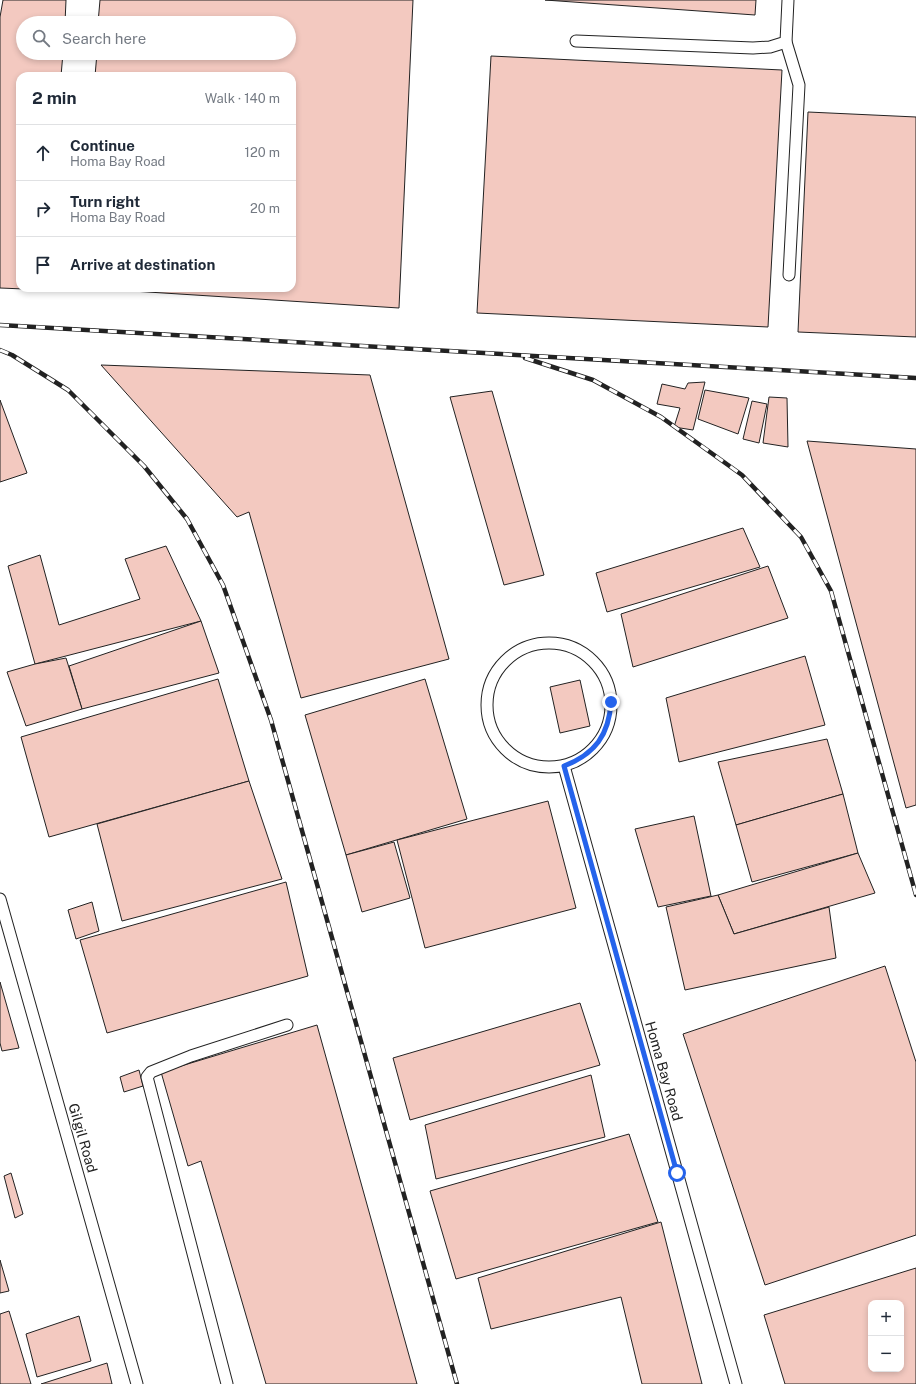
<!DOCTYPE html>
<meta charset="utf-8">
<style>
body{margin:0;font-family:"Public Sans",sans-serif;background:#f2f2f3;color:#1f2937}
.controls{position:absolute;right:12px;bottom:12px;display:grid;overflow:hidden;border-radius:8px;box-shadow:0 2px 6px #0003}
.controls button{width:36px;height:36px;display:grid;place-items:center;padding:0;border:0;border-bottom:1px solid #e0e1e3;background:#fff;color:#1f2937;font:20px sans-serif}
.stop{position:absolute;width:12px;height:12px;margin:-9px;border:3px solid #2563eb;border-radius:50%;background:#fff}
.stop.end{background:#2563eb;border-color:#fff;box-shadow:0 1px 4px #0008}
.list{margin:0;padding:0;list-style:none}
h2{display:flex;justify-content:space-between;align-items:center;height:52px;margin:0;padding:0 16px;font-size:17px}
h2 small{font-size:13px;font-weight:400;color:#747a83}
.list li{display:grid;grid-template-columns:26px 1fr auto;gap:12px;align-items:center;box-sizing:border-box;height:56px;padding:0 16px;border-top:1px solid #e0e1e3}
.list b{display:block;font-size:15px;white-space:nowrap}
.list p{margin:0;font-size:13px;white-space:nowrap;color:#747a83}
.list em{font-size:13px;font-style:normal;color:#747a83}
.icon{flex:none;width:22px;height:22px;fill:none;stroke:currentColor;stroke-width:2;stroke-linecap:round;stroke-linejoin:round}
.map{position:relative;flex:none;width:916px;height:1384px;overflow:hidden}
.search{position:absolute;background:#fff;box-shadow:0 2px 6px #0003;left:16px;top:16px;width:280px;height:44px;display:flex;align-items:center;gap:10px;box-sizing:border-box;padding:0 14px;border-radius:22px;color:#747a83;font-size:15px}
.panel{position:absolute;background:#fff;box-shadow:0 2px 6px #0003;left:16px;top:72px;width:280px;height:220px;border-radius:12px}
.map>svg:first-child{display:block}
.building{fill:#f3c9c0;stroke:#222;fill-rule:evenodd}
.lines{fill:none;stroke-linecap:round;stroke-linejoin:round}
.service-casing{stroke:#222;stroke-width:13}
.service{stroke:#fff;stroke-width:11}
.rail-casing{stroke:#222;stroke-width:4.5}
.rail{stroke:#fff;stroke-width:3;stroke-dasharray:9;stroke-linecap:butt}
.route{stroke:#2563eb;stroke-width:5}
.labels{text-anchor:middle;stroke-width:3;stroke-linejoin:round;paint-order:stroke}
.street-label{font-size:14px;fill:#222;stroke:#fff}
</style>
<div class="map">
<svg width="916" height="1384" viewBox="0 0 916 1384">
<rect width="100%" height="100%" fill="#fff"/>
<!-- building -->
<g class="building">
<path d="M3 0H66L65 23H23V53H63L61 76H20V288H49V290L0 288V17Z"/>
<path d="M100 0H413L399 308 85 288H292V76H95L97 53H289V23H98Z"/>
<path d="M545 0H756L755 15Z"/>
<path d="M491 56 782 70 768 327 477 313Z"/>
<path d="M808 112 916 117V337L798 332Z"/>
<path d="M101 365 370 375 449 659 301 698 249 512 237 517Z"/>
<path d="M705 382 693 430 674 427 680 408 657 404 662 384 685 389 688 383Z"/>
<path d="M705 390 749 398 738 434 698 419Z"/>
<path d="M492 391 544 575 504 585 450 397Z"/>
<path d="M769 397 787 398 788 447 763 443Z"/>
<path d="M0 400 27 473 0 482Z"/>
<path d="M752 401 767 404 759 443 743 439Z"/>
<path d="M807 441 916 449V805L906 808Z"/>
<path d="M743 528 760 567 607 612 596 573Z"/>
<path d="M166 546 201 621 35 664 8 566 40 555 59 625 140 599 125 559Z"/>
<path d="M768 566 788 618 633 667 621 614Z"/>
<path d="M201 621 219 673 82 709 69 666Z"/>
<path d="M805 656 825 725 679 762 666 698Z"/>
<path d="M66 658 82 709 26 726 7 672 35 664Z"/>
<path d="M218 679 249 781 49 837 21 737Z"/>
<path d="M425 679 467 819 346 855 305 715Z"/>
<path d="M580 680 590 726 560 733 550 687Z"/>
<path d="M827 739 843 794 736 825 718 762Z"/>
<path d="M249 781 282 879 122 921 97 824Z"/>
<path d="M843 794 858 853 752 882 736 825Z"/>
<path d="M548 801 576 908 425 948 397 840Z"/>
<path d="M694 816 711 896 658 907 635 829Z"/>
<path d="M394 842 410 898 362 912 346 855Z"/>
<path d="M858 853 875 893 734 934 718 895Z"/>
<path d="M286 882 308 976 107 1033 80 940Z"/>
<path d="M718 895 734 934 829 907 836 958 685 990 666 907Z"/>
<path d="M92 902 99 931 76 939 68 910Z"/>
<path d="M885 966 916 1062V1235L765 1285 683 1034Z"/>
<path d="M0 982 19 1048 2 1051 0 1043Z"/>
<path d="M580 1003 600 1065 410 1120 393 1058Z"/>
<path d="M317 1025 417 1384H266L201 1161 188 1166 161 1072Z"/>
<path d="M139 1070 143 1086 124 1092 120 1077Z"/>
<path d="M591 1075 605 1137 436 1179 425 1125Z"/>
<path d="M629 1134 658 1222 456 1279 430 1191Z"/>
<path d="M11 1173 23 1214 15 1218 4 1176Z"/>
<path d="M661 1222 702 1384H642L621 1297 491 1329 478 1278Z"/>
<path d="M0 1260 9 1291 0 1293Z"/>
<path d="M916 1268V1384H785L764 1315ZM871 1303H901V1369H871Z"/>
<path d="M9 1311 31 1384H0V1314Z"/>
<path d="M79 1316 91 1361 37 1377 26 1334Z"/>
<path d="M107 1363 112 1384H41Z"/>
</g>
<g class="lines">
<!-- service casing -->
<g class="service-casing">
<g id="service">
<path d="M576 41 753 48 770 47 786 42 788 0"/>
<path d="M786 42 799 85 789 275"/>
<circle cx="549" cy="705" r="62"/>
<path d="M564 766 736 1384"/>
<path d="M0 899 137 1384"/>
<path d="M227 1384 147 1077 151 1072 191 1056 287 1025"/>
</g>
</g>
<!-- service -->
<use href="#service" class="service"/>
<!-- rail casing -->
<g class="rail-casing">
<g id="rail">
<path d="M0 325 916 378"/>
<path d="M0 350 12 355 68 390 144 466 187 519 223 585 271 720 457 1384"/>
<path d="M525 358 593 380 661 417 742 475 801 537 831 591 916 895"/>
</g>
</g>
<!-- rail -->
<use href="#rail" class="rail"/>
</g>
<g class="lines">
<!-- route -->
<path class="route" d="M611 702C609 735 595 754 564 766L677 1173"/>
</g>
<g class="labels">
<!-- street labels -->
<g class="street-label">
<text transform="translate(664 1071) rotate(74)" y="5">Homa Bay Road</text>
<text transform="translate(83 1138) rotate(74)" y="5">Gilgil Road</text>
</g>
</g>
</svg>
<div class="controls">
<button>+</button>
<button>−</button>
</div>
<div class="stop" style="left:677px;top:1173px"></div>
<div class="stop end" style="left:611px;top:702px"></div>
<div class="search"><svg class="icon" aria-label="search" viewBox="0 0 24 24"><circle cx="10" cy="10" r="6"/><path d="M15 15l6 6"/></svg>Search here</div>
<section class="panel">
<h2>2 min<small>Walk · 140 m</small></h2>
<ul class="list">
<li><svg class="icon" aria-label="ahead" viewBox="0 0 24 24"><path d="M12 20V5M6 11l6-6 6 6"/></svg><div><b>Continue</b><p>Homa Bay Road</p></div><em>120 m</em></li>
<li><svg class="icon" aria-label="right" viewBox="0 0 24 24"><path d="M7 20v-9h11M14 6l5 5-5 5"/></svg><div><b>Turn right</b><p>Homa Bay Road</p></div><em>20 m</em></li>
<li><svg class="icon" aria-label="arrive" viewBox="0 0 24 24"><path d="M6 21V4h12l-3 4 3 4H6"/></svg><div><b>Arrive at destination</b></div></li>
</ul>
</section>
</div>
